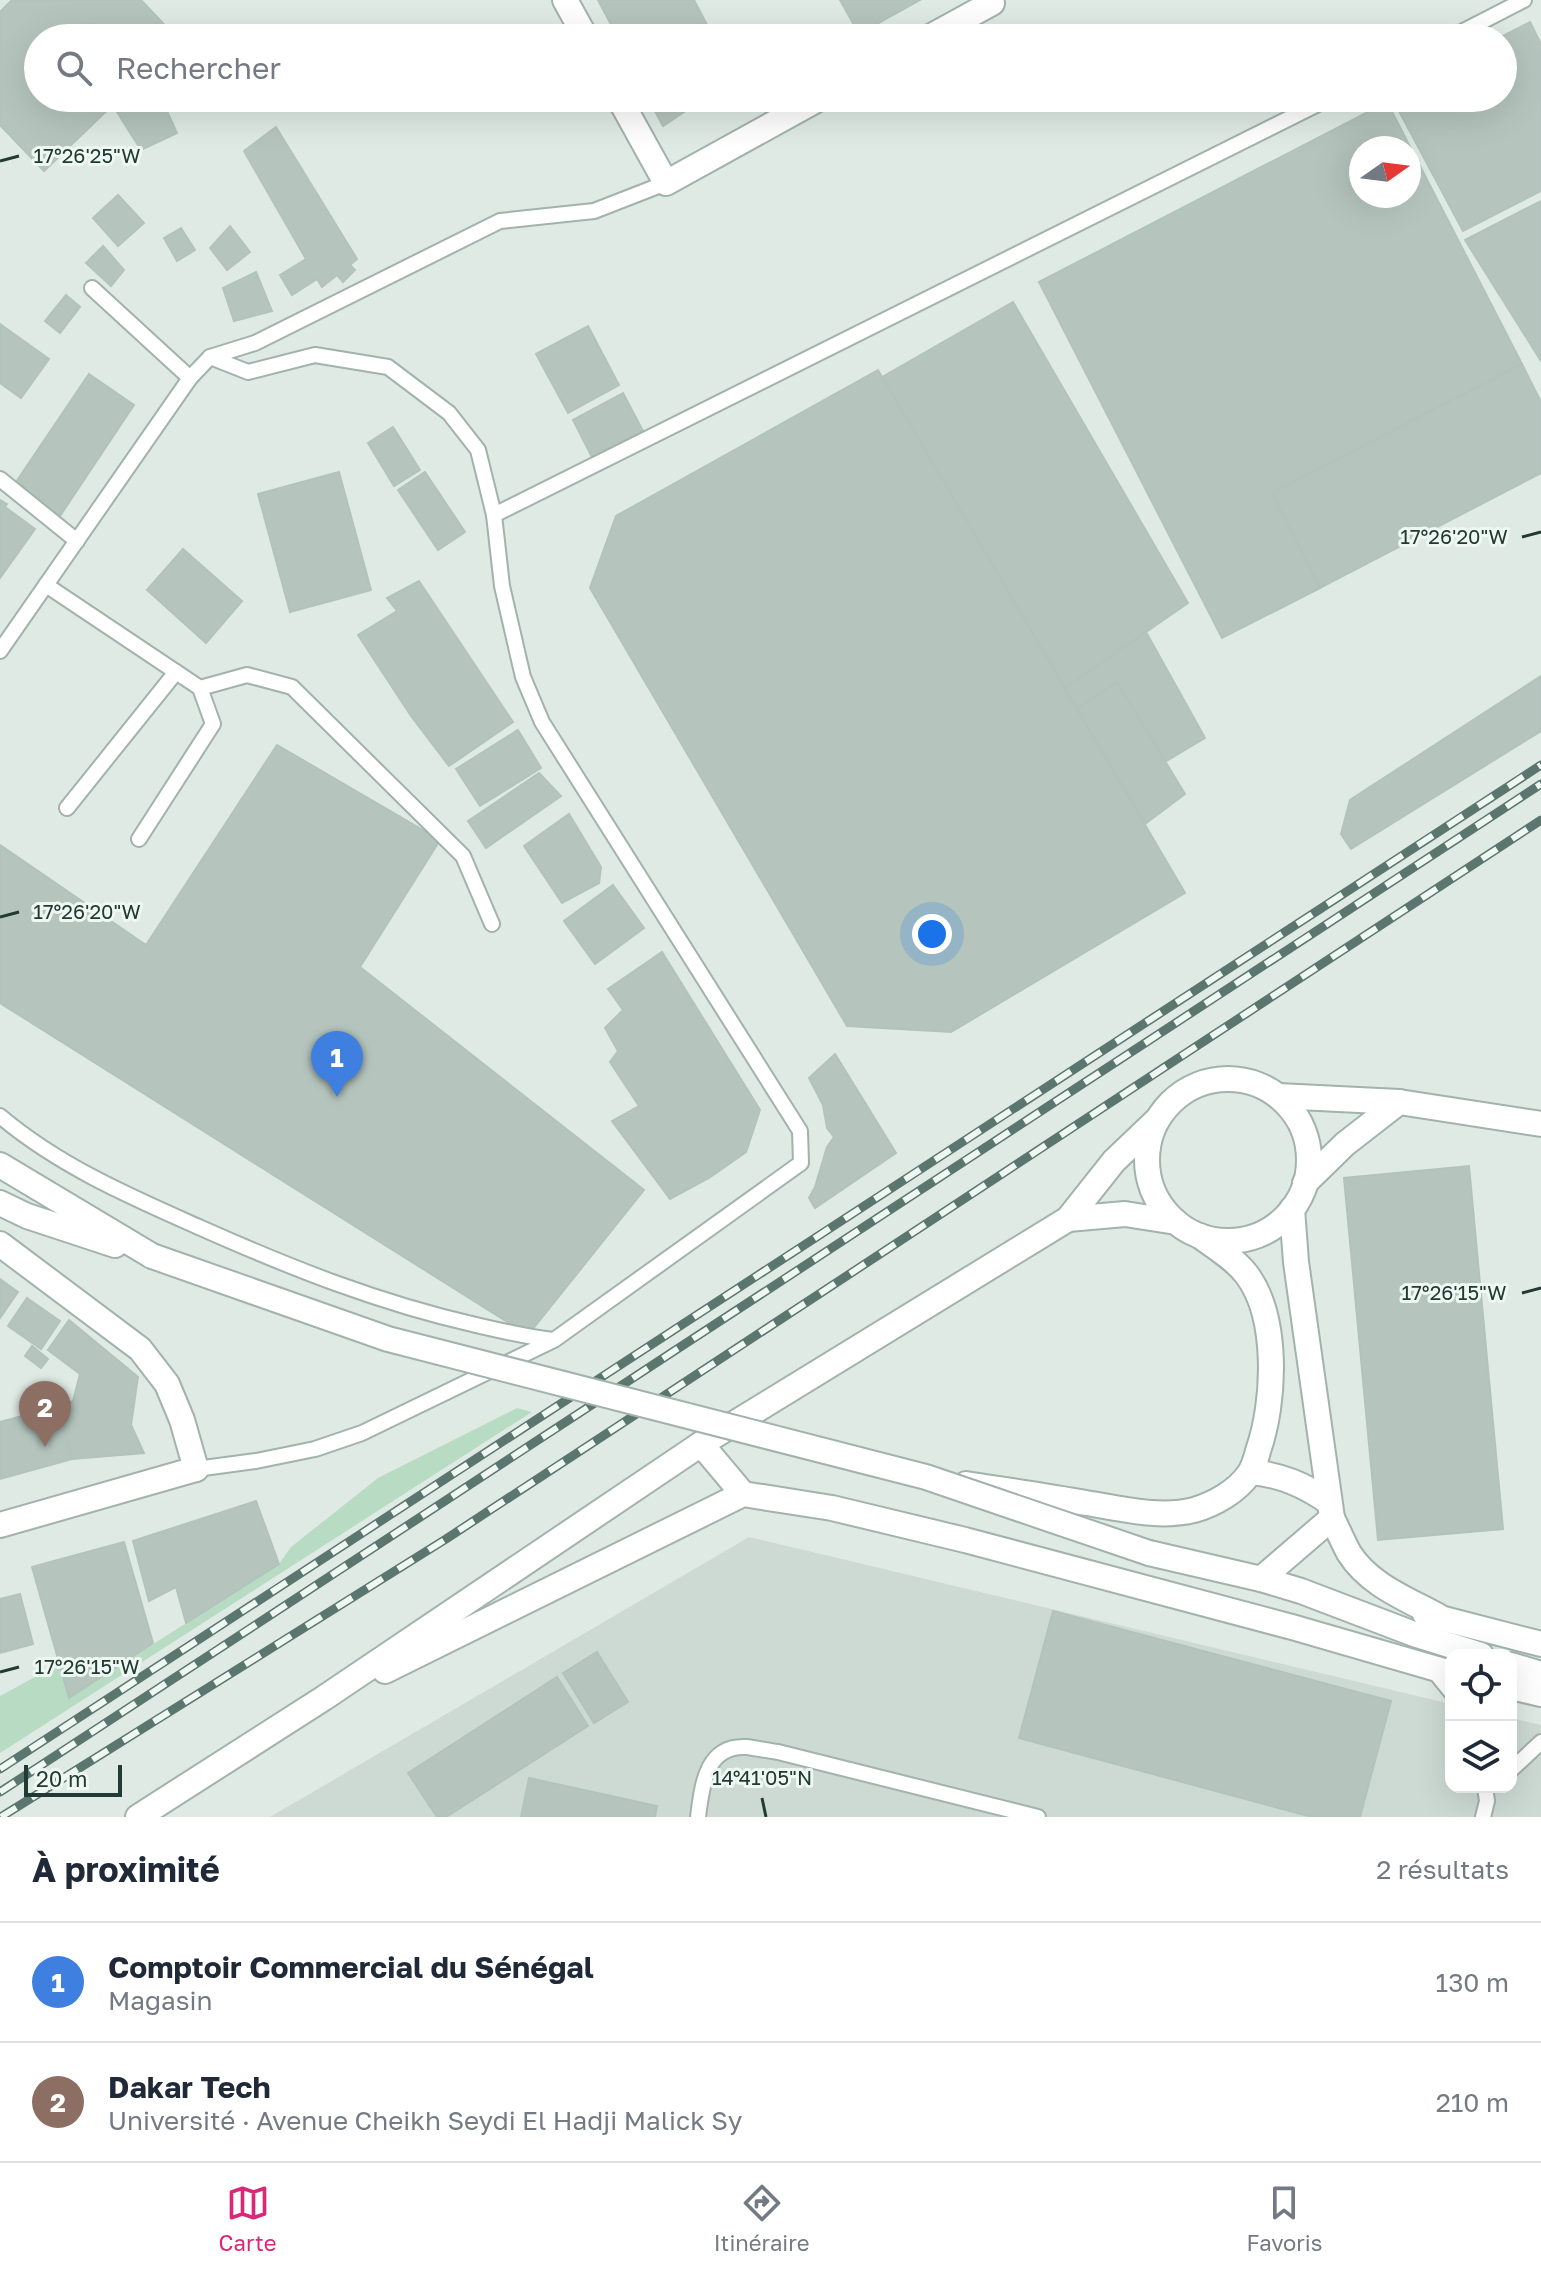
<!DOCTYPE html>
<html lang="fr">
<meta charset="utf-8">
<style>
body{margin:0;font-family:"Golos Text",sans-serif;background:#f6f6f7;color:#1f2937}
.controls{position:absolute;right:24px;bottom:24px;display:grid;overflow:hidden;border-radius:16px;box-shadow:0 8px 32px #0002}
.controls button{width:72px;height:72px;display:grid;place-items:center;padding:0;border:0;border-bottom:2px solid #e0e1e3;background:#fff;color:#1f2937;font:40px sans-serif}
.compass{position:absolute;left:1349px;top:136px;width:72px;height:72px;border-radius:50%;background:#fff;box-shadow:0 8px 32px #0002;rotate:76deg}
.scale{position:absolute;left:24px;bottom:20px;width:98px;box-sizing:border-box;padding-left:8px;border:4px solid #213a33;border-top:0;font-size:22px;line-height:28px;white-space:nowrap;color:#213a33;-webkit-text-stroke:6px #eff7f3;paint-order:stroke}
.you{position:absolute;left:932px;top:934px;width:28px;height:28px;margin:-20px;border:6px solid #fff;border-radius:50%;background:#1a73e8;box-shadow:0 0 0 12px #1a73e833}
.badge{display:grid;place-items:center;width:52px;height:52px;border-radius:50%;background:#db2777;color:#fff;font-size:26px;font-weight:700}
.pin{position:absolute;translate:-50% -66px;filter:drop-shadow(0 2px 4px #0008)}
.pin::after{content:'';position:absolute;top:42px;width:28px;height:24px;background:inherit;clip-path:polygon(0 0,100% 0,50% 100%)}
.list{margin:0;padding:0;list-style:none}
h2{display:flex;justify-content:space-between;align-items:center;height:104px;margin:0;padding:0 32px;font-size:34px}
h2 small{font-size:26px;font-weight:400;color:#747a83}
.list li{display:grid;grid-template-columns:52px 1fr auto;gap:24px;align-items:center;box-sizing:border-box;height:120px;padding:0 32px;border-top:2px solid #e0e1e3}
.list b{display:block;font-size:30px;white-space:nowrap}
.list p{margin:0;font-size:26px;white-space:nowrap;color:#747a83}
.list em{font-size:26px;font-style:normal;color:#747a83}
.icon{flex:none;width:44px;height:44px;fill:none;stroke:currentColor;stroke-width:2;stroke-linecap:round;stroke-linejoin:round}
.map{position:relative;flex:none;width:1541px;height:1817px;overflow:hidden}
.search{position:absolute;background:#fff;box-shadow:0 8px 32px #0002;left:24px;right:24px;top:24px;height:88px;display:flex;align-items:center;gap:20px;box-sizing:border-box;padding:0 28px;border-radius:44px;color:#747a83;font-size:30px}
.sheet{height:344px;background:#fff}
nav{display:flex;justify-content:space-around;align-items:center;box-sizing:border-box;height:112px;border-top:2px solid #e0e1e3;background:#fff;font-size:22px;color:#747a83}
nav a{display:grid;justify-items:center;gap:4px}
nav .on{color:#db2777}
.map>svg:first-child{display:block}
.built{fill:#cddad4}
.green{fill:#b8dbc3}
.building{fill:#b5c5be;stroke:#b2c3bd;stroke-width:2;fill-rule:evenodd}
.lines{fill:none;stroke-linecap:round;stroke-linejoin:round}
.service-casing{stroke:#a2b2ac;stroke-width:18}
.minor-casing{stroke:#a2b2ac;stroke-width:28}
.tertiary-casing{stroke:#a2b2ac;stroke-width:28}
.service{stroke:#fff;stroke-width:14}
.minor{stroke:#fff;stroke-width:24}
.tertiary{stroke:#fff;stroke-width:24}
.rail-casing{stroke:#5b756f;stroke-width:9}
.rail{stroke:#eff7f3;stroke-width:6;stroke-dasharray:18;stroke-linecap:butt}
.tertiary-bridge-casing{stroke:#a2b2ac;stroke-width:28;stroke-linecap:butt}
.tertiary-bridge{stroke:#fff;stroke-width:24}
.ticks{fill:none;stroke:#213a33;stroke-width:3}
.ticks-label{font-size:20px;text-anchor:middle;fill:#213a33;stroke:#eff7f3;stroke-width:6;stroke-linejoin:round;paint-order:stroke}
</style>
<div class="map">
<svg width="1541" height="1817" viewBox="0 0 1541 1817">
<rect width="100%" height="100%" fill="#dfeae5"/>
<!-- built -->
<path class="built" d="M749 1537 1451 1704V1787H1511V1718L1541 1725V1817H270Z"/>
<!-- green -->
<path class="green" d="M517 1408 532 1412 0 1753V1696L59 1664 70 1697 279 1564 291 1547 378 1478Z"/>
<!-- building -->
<g class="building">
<path d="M12 0H141L177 38H38V98H120L44 171 0 125V12Z"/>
<path d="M598 0H694L714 38H618Z"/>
<path d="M840 0H920L859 34Z"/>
<path d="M1530 22 1541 44V191L1463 231 1392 98H1503V38H1499Z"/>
<path d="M134 98H161L177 133 141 150 117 112Z"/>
<path d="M648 98H705L663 126Z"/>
<path d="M1387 102 1522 364 1272 493 1320 588 1222 638 1039 282ZM1361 148H1409V196H1361Z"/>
<path d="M276 127 357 259 350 265 355 270 343 282 337 275 322 287 317 279 292 295 280 275 306 259 244 151Z"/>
<path d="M118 195 144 223 118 246 93 218Z"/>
<path d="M1541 201V361L1465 240Z"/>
<path d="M230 226 250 252 227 270 210 248Z"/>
<path d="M181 228 195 250 177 261 164 238Z"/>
<path d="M103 246 124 270 111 286 86 263Z"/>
<path d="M256 272 272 311 234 321 223 288Z"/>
<path d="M66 295 80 307 60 333 45 321Z"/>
<path d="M1013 302 1188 603 1065 688 882 377Z"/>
<path d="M0 324 49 359 21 398 0 383Z"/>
<path d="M588 326 619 385 568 413 536 354Z"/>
<path d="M1522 364 1541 402V473L1320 588 1272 493Z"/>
<path d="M878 370 1185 893 951 1032 847 1026 590 588 616 516Z"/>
<path d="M89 374 134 405 58 519 12 488Z"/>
<path d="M623 393 643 431 593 459 573 420Z"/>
<path d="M393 427 420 470 394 486 368 443Z"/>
<path d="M339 472 371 590 290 612 258 494Z"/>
<path d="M425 472 465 532 438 550 398 490Z"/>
<path d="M0 500 7 504 5 507 35 529 0 578Z"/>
<path d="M183 549 242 601 206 643 147 590Z"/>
<path d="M419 581 513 722 449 766 411 716 358 635 397 611 387 598Z"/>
<path d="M1146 632 1205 738 1165 762 1117 682 1077 709 1065 688Z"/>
<path d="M1541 676V731L1351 849 1341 834 1350 800Z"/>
<path d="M1117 682 1185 794 1145 824 1077 709Z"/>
<path d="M518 730 541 768 480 806 456 769Z"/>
<path d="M277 745 440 840 360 967 644 1190 528 1335 0 1003V845L146 945Z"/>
<path d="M539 773 561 796 486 848 468 821Z"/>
<path d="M569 814 601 867 599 883 562 903 524 846Z"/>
<path d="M613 885 644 928 595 964 564 921Z"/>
<path d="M662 952 760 1110 746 1152 709 1178 670 1199 612 1121 639 1106 610 1062 618 1051 605 1028 623 1010 608 989Z"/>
<path d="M835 1054 896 1153 815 1208 809 1198 815 1187 827 1147 834 1137 827 1128 823 1105 809 1078Z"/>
<path d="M1469 1166 1503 1529 1378 1540 1344 1178Z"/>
<path d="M0 1279 18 1292 0 1318Z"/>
<path d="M27 1298 60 1321 41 1349 8 1326Z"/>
<path d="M69 1320 138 1377 131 1425 144 1453 72 1459 58 1406 73 1401 80 1374 48 1350Z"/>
<path d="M32 1346 48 1359 41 1368 25 1356Z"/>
<path d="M58 1406 72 1459 0 1479V1422Z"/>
<path d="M256 1501 279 1564 186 1623 176 1587 149 1601 133 1541Z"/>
<path d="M124 1542 153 1643 69 1698 32 1567Z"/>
<path d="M20 1594 33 1644 0 1653V1599Z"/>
<path d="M1053 1611 1391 1701 1360 1817H1312L1019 1738Z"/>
<path d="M597 1652 628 1702 594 1723 563 1673Z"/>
<path d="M557 1677 588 1726 446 1817H437L408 1773Z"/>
<path d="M529 1778 657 1806 655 1817H521Z"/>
</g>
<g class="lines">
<!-- service casing -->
<g class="service-casing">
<g id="service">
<path d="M1450 38 1524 0"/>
<path d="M92 288 190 378"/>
<path d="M0 479 77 541"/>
<path d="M494 515 1330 98"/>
<path d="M46 585 200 688 213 724 139 839"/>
<path d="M0 651 190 378 210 357 255 343 500 221 594 211 666 183"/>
<path d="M200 688 247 675 292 687 463 856 492 924"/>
<path d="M67 808 176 672"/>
<path d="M0 1116C59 1166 131 1197 201 1228 291 1268 379 1303 476 1325 502 1331 527 1337 553 1340"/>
<path d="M196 1469 256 1461 315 1449 362 1433 554 1340 801 1163 800 1131 542 722 523 677 502 586 494 515 478 450 449 413 388 367 315 355 248 372 210 357"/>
<path d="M1434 1671 1451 1692"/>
<path d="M1511 1770 1541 1742"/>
<path d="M698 1817C702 1787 705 1745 746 1747 757 1748 768 1751 778 1752L1038 1817"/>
<path d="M1483 1817 1487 1801 1485 1787"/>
</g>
</g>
<!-- minor casing -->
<g class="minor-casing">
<g id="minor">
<path d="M565 0 586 38"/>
<path d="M928 38 992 3 990 0"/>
<path d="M619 98 666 183 820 98"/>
<path d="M0 1525 196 1469"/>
</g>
</g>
<!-- tertiary casing -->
<g class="tertiary-casing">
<g id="tertiary">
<circle cx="1228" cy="1160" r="81"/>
<path d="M1278 1096 1399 1102 1541 1124"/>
<path d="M0 1165 152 1256"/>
<path d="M1305 1183 1345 1144 1399 1102"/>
<path d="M0 1203 27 1216 115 1245"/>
<path d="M1292 1209 1296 1262 1332 1518C1338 1530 1343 1542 1349 1553 1369 1585 1407 1599 1438 1616"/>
<path d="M1068 1219 1125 1214 1176 1222"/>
<path d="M0 1244 140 1349 167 1384 182 1420 196 1469"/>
<path d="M701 1444 743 1494"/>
<path d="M1251 1472C1282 1475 1304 1485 1329 1502"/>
<path d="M966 1484C1006 1490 1046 1496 1086 1503 1120 1508 1159 1519 1194 1510 1215 1504 1237 1491 1249 1474 1254 1467 1256 1459 1258 1451 1275 1403 1279 1318 1247 1275 1235 1259 1216 1248 1200 1236"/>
<path d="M1149 1553 1261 1579 1301 1591 1414 1634 1481 1655"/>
<path d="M1261 1579 1332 1518"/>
<path d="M1425 1614 1541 1644"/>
<path d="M1511 1665 1541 1674"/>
<path d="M385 1671 743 1494 832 1508 965 1540 1292 1627 1451 1673"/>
<path d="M1511 1687 1541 1694"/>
<path d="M138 1817 324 1698 701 1444 1068 1219 1114 1161 1157 1120"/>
</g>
</g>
<!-- service -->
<use href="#service" class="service"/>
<!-- minor -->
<use href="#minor" class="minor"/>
<!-- tertiary -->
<use href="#tertiary" class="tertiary"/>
<!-- rail casing -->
<g class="rail-casing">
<g id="rail">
<path d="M0 1769 1541 765"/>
<path d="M0 1792 1541 784"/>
<path d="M1 1817 446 1539 1541 820"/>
</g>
</g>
<!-- rail -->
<use href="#rail" class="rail"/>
<!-- tertiary-bridge casing -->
<g class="tertiary-bridge-casing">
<path id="tertiary-bridge" d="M152 1256 388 1339 926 1477 1149 1553"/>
</g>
<!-- tertiary-bridge -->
<use href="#tertiary-bridge" class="tertiary-bridge"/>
</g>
<!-- ticks -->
<path class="ticks" d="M0 161 19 156M1522 537 1541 532M0 917 19 912M1522 1293 1541 1288M0 1672 19 1667M762 1798 766 1817"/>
<g class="ticks-label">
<text x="87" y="163">17°26'25"W</text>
<text x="1454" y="544">17°26'20"W</text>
<text x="87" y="919">17°26'20"W</text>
<text x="1454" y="1300">17°26'15"W</text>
<text x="87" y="1674">17°26'15"W</text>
<text x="762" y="1785">14°41'05"N</text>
</g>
</svg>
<div class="controls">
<button><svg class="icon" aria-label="locate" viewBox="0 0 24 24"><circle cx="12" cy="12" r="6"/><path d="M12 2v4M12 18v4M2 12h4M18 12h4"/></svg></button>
<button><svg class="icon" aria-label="layers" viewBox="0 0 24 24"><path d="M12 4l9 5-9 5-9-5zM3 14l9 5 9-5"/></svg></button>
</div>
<svg class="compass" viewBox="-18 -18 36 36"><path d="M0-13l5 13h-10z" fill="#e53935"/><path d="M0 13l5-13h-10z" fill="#747a83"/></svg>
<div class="scale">20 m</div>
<div class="you"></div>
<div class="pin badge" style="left:337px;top:1097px;background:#3f7fe0">1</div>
<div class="pin badge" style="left:45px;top:1447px;background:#8d6e63">2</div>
<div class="search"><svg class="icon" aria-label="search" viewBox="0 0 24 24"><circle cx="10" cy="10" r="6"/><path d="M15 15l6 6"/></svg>Rechercher</div>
</div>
<section class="sheet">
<h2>À proximité<small>2 résultats</small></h2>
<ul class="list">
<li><span class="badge" style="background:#3f7fe0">1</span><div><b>Comptoir Commercial du Sénégal</b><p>Magasin</p></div><em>130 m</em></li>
<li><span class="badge" style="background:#8d6e63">2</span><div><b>Dakar Tech</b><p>Université · Avenue Cheikh Seydi El Hadji Malick Sy</p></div><em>210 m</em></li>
</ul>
</section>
<nav>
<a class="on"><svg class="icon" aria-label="map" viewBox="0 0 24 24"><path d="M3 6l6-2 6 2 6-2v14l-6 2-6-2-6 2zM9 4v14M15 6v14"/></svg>Carte</a>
<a><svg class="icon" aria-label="directions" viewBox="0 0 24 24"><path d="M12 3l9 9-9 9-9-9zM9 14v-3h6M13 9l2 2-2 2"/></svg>Itinéraire</a>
<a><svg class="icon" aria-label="saved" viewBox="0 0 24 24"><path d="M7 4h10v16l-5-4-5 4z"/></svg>Favoris</a>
</nav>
